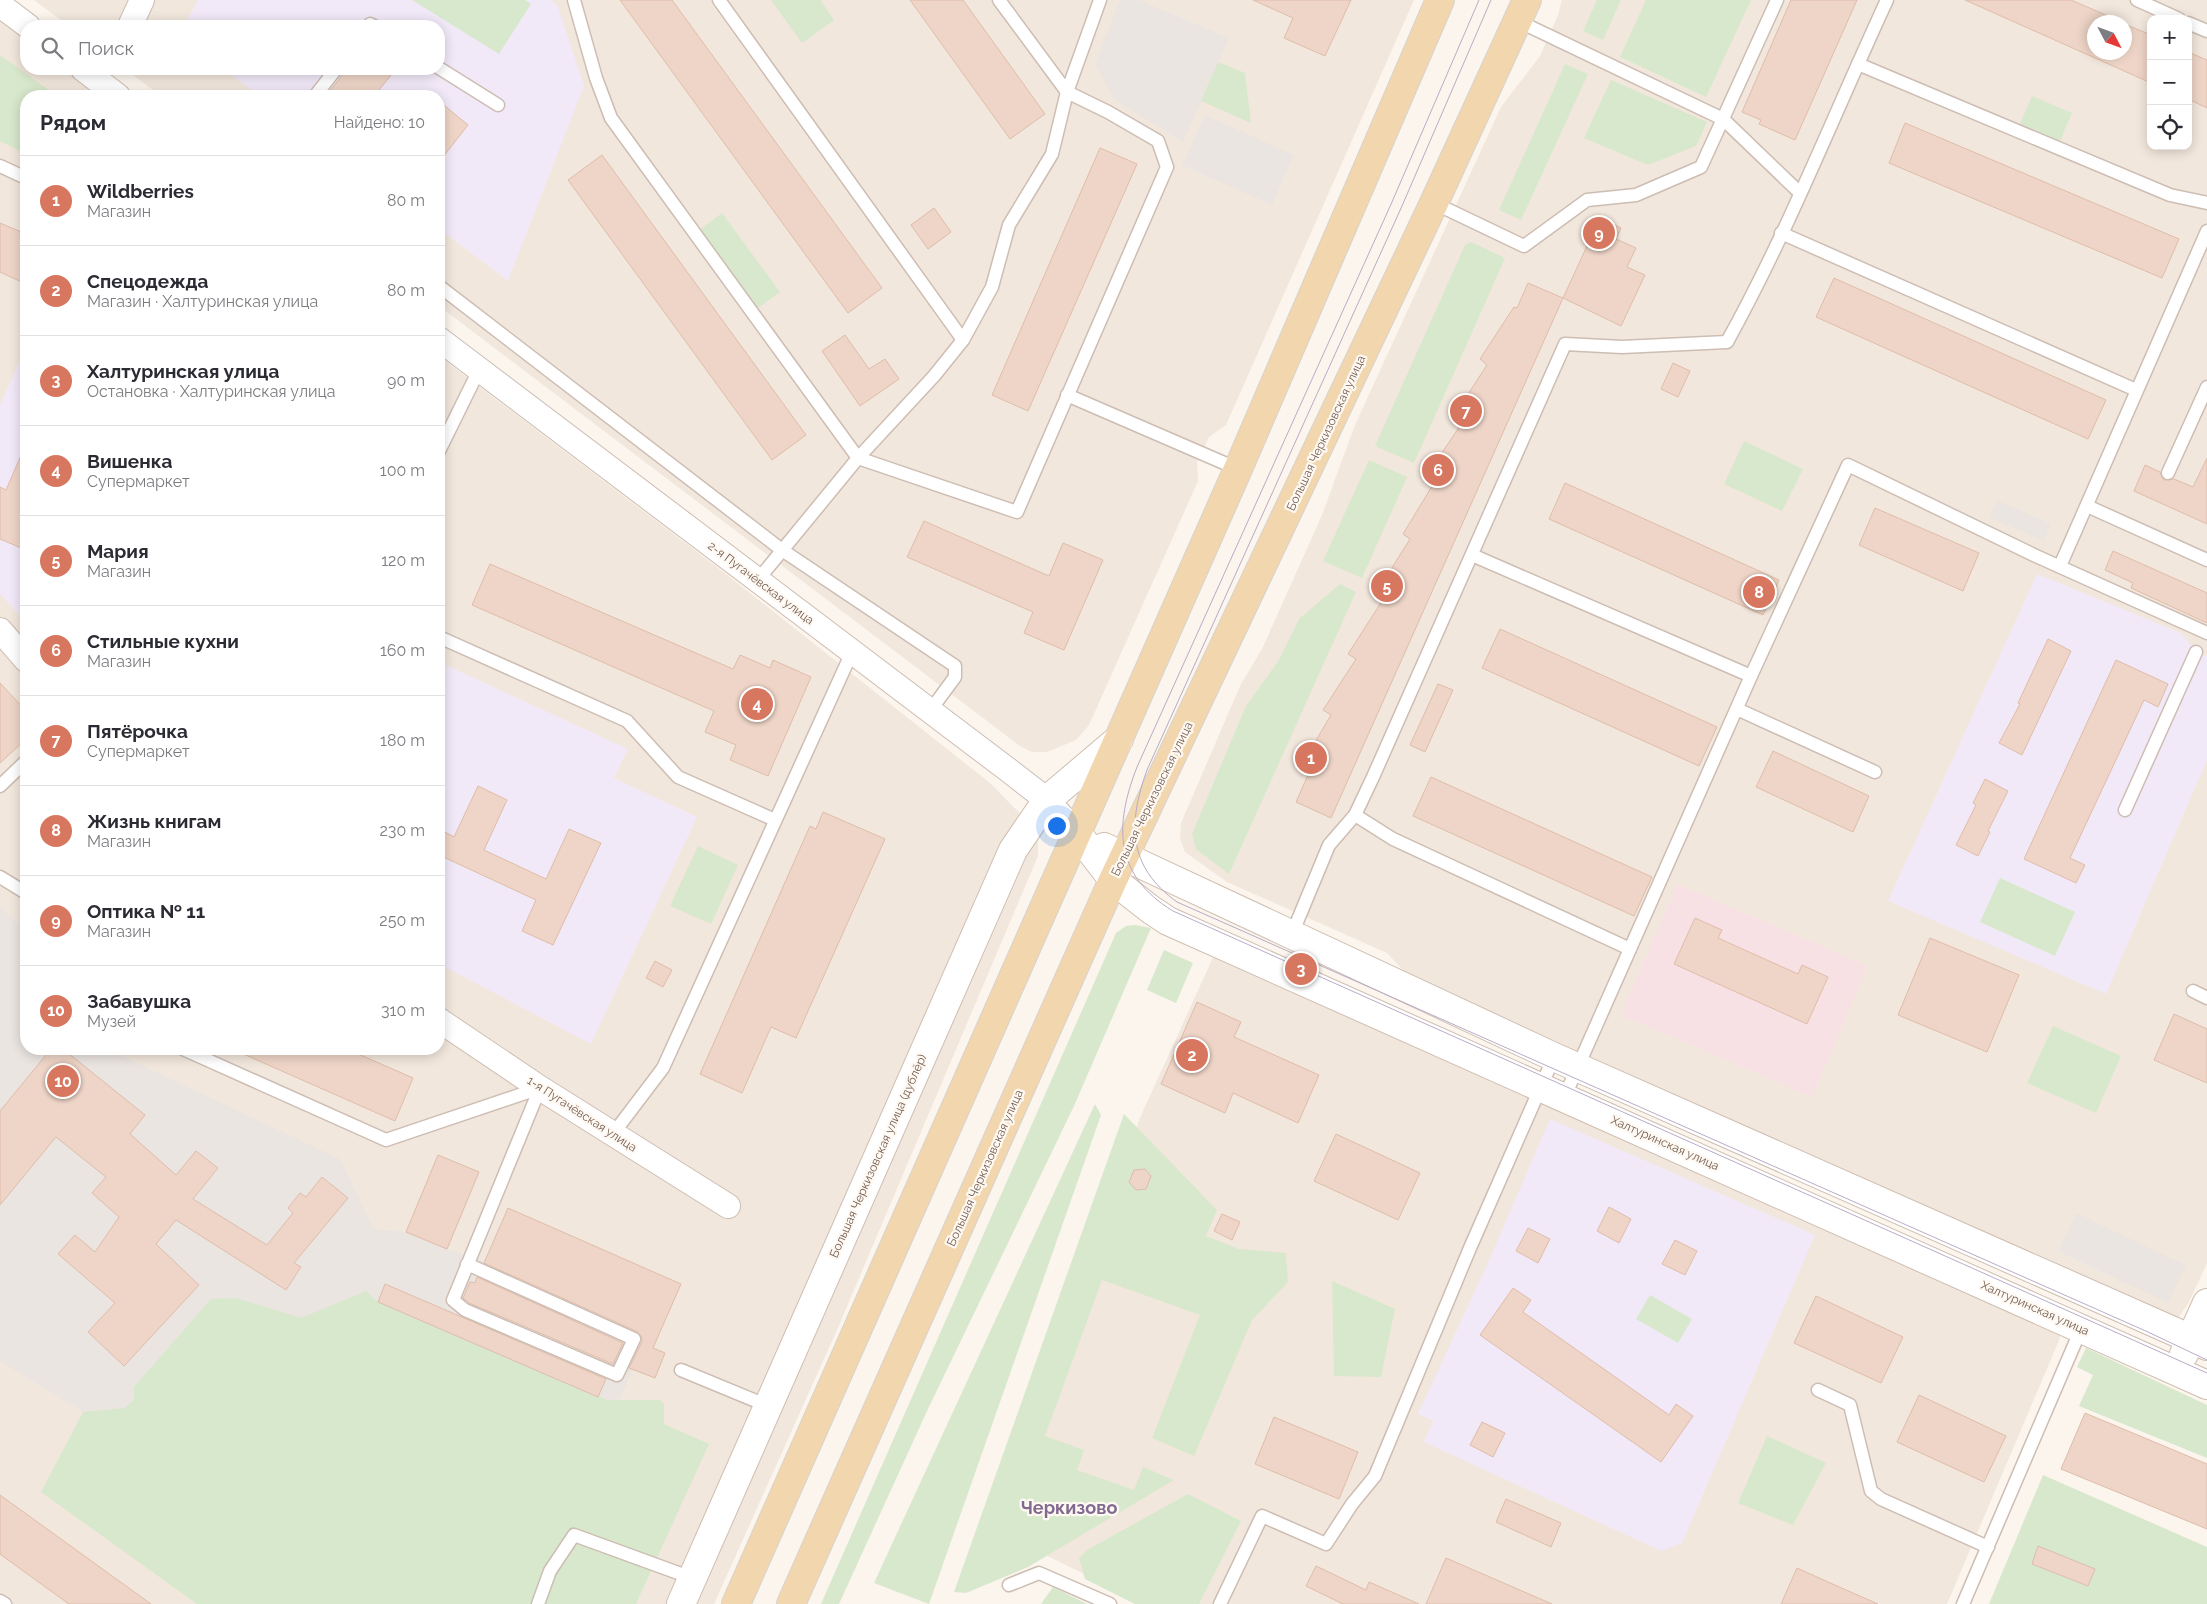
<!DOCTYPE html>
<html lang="ru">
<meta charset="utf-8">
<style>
body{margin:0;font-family:Raleway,sans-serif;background:#f7f7f7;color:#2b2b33}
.controls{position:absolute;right:15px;top:15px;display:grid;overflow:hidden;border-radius:10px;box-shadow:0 2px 12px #0003}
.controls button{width:45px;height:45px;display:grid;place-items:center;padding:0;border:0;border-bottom:1px solid #e1e1e2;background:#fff;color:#2b2b33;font:25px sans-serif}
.compass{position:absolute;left:2087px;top:15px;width:45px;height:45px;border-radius:50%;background:#fff;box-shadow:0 2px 12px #0003;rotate:131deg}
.you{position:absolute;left:1056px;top:825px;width:18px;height:18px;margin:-12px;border:4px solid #fff;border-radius:50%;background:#1a73e8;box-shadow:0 0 0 8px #1a73e833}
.badge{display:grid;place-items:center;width:32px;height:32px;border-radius:50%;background:#d7775f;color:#fff;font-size:16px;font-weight:700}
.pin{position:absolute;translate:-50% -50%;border:2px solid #fff;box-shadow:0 1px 5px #0006}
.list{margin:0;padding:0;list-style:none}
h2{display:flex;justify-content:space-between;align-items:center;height:65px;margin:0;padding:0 20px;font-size:21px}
h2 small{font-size:16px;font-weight:400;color:#7c7c81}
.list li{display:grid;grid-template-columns:32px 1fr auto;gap:15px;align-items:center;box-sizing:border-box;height:90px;padding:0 20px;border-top:1px solid #e1e1e2}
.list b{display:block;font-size:19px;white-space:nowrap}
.list p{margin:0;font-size:16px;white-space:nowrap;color:#7c7c81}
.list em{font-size:16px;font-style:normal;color:#7c7c81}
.icon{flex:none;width:28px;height:28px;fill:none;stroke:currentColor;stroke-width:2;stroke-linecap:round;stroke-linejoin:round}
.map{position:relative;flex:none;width:2207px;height:1604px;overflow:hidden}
.search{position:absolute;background:#fff;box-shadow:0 2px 12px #0003;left:20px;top:20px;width:425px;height:55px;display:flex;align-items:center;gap:12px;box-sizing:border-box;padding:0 18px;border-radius:20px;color:#7c7c81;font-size:19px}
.panel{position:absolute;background:#fff;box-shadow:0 2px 12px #0003;left:20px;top:90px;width:425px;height:965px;border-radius:20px}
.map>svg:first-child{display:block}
.residential{fill:#f2e7dc;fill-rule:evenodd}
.industrial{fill:#ebe5e1}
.education{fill:#f2e9f8}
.medical{fill:#f8e1e4}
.green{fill:#d8e8cc}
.building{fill:#eed5c7;stroke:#dfbca9}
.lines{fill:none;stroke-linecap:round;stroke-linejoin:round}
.lane-casing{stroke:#cdbdb3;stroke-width:15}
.street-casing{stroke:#cdbdb3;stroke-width:26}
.secondary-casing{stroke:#cfbeb1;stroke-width:30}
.primary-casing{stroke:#d8d2ce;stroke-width:30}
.lane{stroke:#fff;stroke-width:12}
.street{stroke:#fff;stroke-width:24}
.secondary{stroke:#fff;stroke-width:28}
.primary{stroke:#f2d6ad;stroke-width:28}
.tram{stroke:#b8abc5;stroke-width:1}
.labels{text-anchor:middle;stroke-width:4.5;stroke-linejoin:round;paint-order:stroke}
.street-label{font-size:12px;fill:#745d51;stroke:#fef9f3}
.district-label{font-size:18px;font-weight:bold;fill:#82698f;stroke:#fef9f3}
</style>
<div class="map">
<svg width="2207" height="1604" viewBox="0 0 2207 1604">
<rect width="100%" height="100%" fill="#fbf5ed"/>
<!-- residential -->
<g class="residential">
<path d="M34 0H1414L1226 425 1209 437 1197 462 1198 481 1089 725 1076 740 1047 752H1032L1020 746 439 306V96H161L125 69H439V26H69Z"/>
<path d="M1562 0H2207V1263L2189 1302 2176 1321 1412 980 1387 953 1227 882 1185 852 1180 839 1181 823 1241 684 1262 649 1322 515 1355 425 1501 107 1540 56 1558 15ZM2151 19H2188V146H2151ZM2094 22H2124V52H2094Z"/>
<path d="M0 18 26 38V69H66L101 96H26V1049H439V356L717 567 990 783 1038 832V856L837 1330 714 1604H0Z"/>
<path d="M1216 951 2058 1323 2060 1338 1947 1604H1146L1004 1535 994 1528 1139 1120Z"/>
</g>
<!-- industrial -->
<g class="industrial">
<path d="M1120 0H1139L1229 38 1183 142 1115 100 1095 64Z"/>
<path d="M1205 115 1294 155 1272 205 1182 165Z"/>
<path d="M1997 500 2051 524 2044 541 1989 517Z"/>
<path d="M0 907 26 931V1049H108L340 1159 374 1229 406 1232 447 1249 485 1261 648 1333 618 1405 378 1302 365 1291 161 1378 124 1409 83 1412 0 1361Z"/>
<path d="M2076 1213 2186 1265 2168 1303 2058 1251Z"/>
</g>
<!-- education -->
<g class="education">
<path d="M198 0H551L558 7 584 86 508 281 439 229V96H260L223 69H439V26H184Z"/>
<path d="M26 347V623L0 594V405Z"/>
<path d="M2037 574 2181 633 2196 652 2207 656V760L2106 994 1888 901Z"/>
<path d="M439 662 628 749 614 778 697 817 591 1044 439 964Z"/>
<path d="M1550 1119 1815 1235 1682 1543 1661 1551 1424 1442 1433 1421 1418 1414 1491 1256Z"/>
</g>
<!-- medical -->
<path class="medical" d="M1677 884 1868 966 1812 1097 1621 1015Z"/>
<!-- green -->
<g class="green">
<path d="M412 0H525L531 4 499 54Z"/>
<path d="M771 0H820L834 20 802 43Z"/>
<path d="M1597 0H1621L1603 40 1583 31Z"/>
<path d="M1646 0H1751L1706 97 1620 57Z"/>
<path d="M0 55 50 91 47 96H26V142L22 152 0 141Z"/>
<path d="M1218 62 1245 73 1251 123 1201 101Z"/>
<path d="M1565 64 1588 74 1521 220 1499 210Z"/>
<path d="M1611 80 1707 122 1696 146 1648 165 1584 138Z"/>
<path d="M2032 96 2072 113 2060 141 2020 124Z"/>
<path d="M722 213 780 292 758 308 699 230Z"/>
<path d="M1471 242 1505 258 1414 463 1375 446 1465 245Z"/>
<path d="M1744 441 1803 469 1782 511 1724 484Z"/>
<path d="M1369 460 1407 477 1362 578 1323 561Z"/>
<path d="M1340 584 1356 592 1229 874 1196 849 1192 834 1246 706 1279 660 1299 619Z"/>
<path d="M698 846 738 865 711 924 670 906Z"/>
<path d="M2000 878 2075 912 2055 956 1980 922Z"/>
<path d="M1135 925 1151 928 1074 1106 927 1411 839 1604H821L1116 933 1126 926Z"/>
<path d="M1164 950 1193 963 1176 1003 1147 990Z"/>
<path d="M2053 1026 2121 1056 2096 1113 2027 1083Z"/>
<path d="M1095 1104 1101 1115 929 1604 874 1583Z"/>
<path d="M1124 1114 1217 1210 1206 1236 1239 1249 1286 1253 1288 1282 1252 1320 1194 1456 1152 1438 1200 1315 1102 1280 1045 1436 1084 1450 1077 1470 1134 1490 1143 1467 1174 1480 1028 1567 966 1593 954 1592Z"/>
<path d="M1332 1281 1395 1309 1381 1377 1334 1376Z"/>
<path d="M366 1291 378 1302 607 1400H660L664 1404V1424L709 1444 636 1604H197L41 1492 83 1412 124 1408 134 1400V1387L211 1299 236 1298 301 1318Z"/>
<path d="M1650 1295 1692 1319 1678 1343 1636 1319Z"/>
<path d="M2086 1348 2207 1405V1458L2079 1406 2093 1375 2077 1367Z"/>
<path d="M1767 1436 1826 1463 1793 1525 1738 1503Z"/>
<path d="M2043 1475 2207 1547V1604H1989Z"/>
<path d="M1188 1494 1241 1521 1199 1604H1135L1085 1579 1079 1558 1087 1550Z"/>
<path d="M1053 1587 1087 1604H1041Z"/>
</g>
<!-- building -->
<g class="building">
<path d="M620 0H672L882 288 848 313Z"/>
<path d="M910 0H963L1045 114 1010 139Z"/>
<path d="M1253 0H1351L1325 56 1284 38 1293 18Z"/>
<path d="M1791 0H1857L1795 140 1759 124 1761 120 1742 112Z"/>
<path d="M1965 0H2071L2122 22H2094V52H2124V24L2151 35V83Z"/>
<path d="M2188 52 2207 60V108L2188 99Z"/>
<path d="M347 69H396L374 96H326Z"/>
<path d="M439 101 468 125 439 162Z"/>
<path d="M1905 123 2179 239 2162 278 1889 163Z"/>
<path d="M1100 148 1137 164 1028 411 992 395Z"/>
<path d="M602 155 806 435 772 460 568 180Z"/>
<path d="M934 208 951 232 928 249 911 225Z"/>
<path d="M1600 218 1621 228 1616 239 1636 248 1627 267 1645 275 1621 326 1563 298Z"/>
<path d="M0 223 26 234V284L0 272Z"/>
<path d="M1834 278 2106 400 2088 439 1816 317Z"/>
<path d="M1528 283 1563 298 1331 818 1296 802 1309 773 1299 769 1331 715 1323 710 1356 659 1348 654 1384 598 1376 593 1410 539 1403 534 1437 478 1429 472 1464 420 1455 414 1487 365 1480 359 1514 307 1517 308Z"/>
<path d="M845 335 869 369 885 359 899 379 860 406 822 351Z"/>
<path d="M1673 363 1690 371 1678 397 1661 389Z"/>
<path d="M26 444V550L0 539V487L6 490Z"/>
<path d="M2207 458V524L2134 491 2145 465 2160 472 2164 480 2174 479 2193 487Z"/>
<path d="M1565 483 1779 580 1763 615 1549 519Z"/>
<path d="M1875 508 1979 553 1963 591 1859 545Z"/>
<path d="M924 521 1049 576 1063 543 1103 560 1064 650 1024 633 1033 612 907 557Z"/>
<path d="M2113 551 2207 593V623L2131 588 2133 583 2105 570Z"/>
<path d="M490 564 733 669 740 655 770 668 773 660 811 677 768 776 730 760 736 745 705 732 714 711 472 605Z"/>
<path d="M1500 629 1717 727 1699 766 1482 668Z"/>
<path d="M2048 639 2071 651 2022 755 1999 743 2020 704 2018 703Z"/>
<path d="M2116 660 2168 684 2158 707 2144 700 2070 858 2085 865 2076 883 2024 859Z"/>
<path d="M0 683 26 711V739L0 763Z"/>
<path d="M1438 684 1453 690 1425 752 1410 745Z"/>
<path d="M1773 751 1869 796 1853 832 1756 787Z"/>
<path d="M1431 777 1652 877 1634 916 1413 816Z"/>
<path d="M1985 779 2008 791 1988 831 1990 832 1978 856 1956 845 1976 805 1973 803Z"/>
<path d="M478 786 507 800 484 850 546 879 569 829 601 843 553 945 522 931 536 900 439 855V829L454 837Z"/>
<path d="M823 812 885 839 796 1038 771 1027 742 1093 700 1074 810 826 816 829Z"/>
<path d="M1695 918 1722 930 1718 938 1798 974 1802 965 1828 977 1807 1024 1674 964Z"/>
<path d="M1930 938 2019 975 1987 1052 1898 1015Z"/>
<path d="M655 961 672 970 663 987 646 978Z"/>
<path d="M1197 1002 1241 1022 1234 1037 1319 1075 1298 1123 1233 1093 1225 1113 1161 1084Z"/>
<path d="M2174 1014 2207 1029V1083L2154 1060Z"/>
<path d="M51 1049H63L145 1115 130 1134 176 1175 196 1151 218 1168 193 1199 267 1245 293 1213 288 1208 300 1193 306 1197 322 1177 348 1198 294 1263 301 1267 286 1290 176 1220 156 1244 199 1285 124 1366 88 1332 115 1303 58 1254 75 1235 95 1252 119 1217 92 1193 106 1177 56 1137 0 1205V1111Z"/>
<path d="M232 1049H347L413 1078 395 1121Z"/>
<path d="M1336 1134 1420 1173 1398 1220 1314 1181Z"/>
<path d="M438 1155 479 1172 447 1249 406 1232Z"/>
<path d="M1145 1169 1151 1176 1146 1189 1136 1190 1129 1182 1134 1170Z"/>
<path d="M1609 1207 1631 1219 1619 1243 1597 1231Z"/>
<path d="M508 1208 681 1284 653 1348 665 1353 655 1378 629 1368 642 1342V1338L638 1332 484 1263Z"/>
<path d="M1222 1214 1240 1222 1232 1240 1214 1231Z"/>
<path d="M1528 1228 1550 1239 1538 1263 1516 1251Z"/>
<path d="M1675 1240 1697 1251 1685 1275 1662 1264Z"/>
<path d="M477 1277 623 1343 613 1364 469 1303 463 1298 470 1282 475 1283Z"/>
<path d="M385 1284 606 1379 598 1397 378 1302Z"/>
<path d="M1513 1288 1531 1300 1523 1312 1669 1415 1676 1404 1693 1416 1661 1462 1480 1335Z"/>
<path d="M1816 1296 1903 1337 1881 1383 1794 1343Z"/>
<path d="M1919 1395 2006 1436 1984 1482 1897 1442Z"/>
<path d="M2085 1413 2207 1464V1529L2061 1469Z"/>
<path d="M1274 1417 1358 1452 1339 1499 1255 1464Z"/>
<path d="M1482 1422 1505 1433 1493 1457 1470 1445Z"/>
<path d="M0 1495 151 1604H69L44 1586 0 1554Z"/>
<path d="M1506 1499 1561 1523 1551 1547 1496 1522Z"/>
<path d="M2038 1546 2095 1569 2088 1586 2032 1564Z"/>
<path d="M1446 1558 1552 1604H1426Z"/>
<path d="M1316 1566 1366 1590 1369 1582 1419 1604H1343L1306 1586Z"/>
<path d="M1797 1568 1837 1586 1878 1604H1781Z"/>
</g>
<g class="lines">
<!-- lane casing -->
<g class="lane-casing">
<g id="lane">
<path d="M574 0 596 78 611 118 858 458 1017 512 1167 167 1158 141 1108 112 1067 92 999 0"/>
<path d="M719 0 963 340"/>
<path d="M2137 0 2179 19"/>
<path d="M1518 21 1723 119 1800 193"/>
<path d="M2188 23 2207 31"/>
<path d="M369 26 370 24 374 26"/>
<path d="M1858 64 2170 195 2207 203"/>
<path d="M439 68 498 105"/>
<path d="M315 96 336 69"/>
<path d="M0 166 26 178"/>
<path d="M1434 203 1524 246 1587 200 1636 195 1701 167 1777 0"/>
<path d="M1781 233 2136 390"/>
<path d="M439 286 782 550 955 666V677L930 711"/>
<path d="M1067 395 1238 469"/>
<path d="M439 451 479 370"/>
<path d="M2168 473 2207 387"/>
<path d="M2087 506 2207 560"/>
<path d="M1472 555 1751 676"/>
<path d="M2060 566 2207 231"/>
<path d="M757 581 858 458 934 376 963 340 992 287 1009 225 1052 154 1067 92 1100 0"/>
<path d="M439 637 627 721 678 777 775 820"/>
<path d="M1737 709 1875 772"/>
<path d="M0 786 26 761"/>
<path d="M2125 810 2196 652"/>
<path d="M1355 815 1393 839 1630 949"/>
<path d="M0 877 26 893"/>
<path d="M1292 934 1329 845 1355 815 1373 777 1565 344 1622 347 1727 342C1788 232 1834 114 1887 0"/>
<path d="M2193 991 2207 998"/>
<path d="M183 1049 386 1140 540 1088"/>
<path d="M1564 1098 1751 676 1848 465 2036 556 2207 633"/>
<path d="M613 1134 663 1068 852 652"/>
<path d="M467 1264 634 1339 617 1375 465 1310 453 1300 540 1088"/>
<path d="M681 1370 768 1406"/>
<path d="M1818 1390 1850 1405 1871 1491 1881 1499 1988 1547"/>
<path d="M1009 1585 1039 1573 1110 1604"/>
<path d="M0 1601 5 1604"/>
<path d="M538 1604 550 1571 574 1535 692 1578"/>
<path d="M1220 1604 1262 1516 1326 1544 1352 1504 1375 1476 1470 1248 1554 1057"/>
<path d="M1963 1604 2081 1329"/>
</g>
</g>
<!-- street casing -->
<g class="street-casing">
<g id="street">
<path d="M0 5 28 26"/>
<path d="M130 26 142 0"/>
<path d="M83 69 118 96"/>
<path d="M439 339 1007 769 1047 800 1077 833"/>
<path d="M0 630 26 660"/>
<path d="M439 1020 540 1088 728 1206"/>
</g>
</g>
<!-- secondary casing -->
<g class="secondary-casing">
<g id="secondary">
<path d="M1077 833 1113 880 1150 909 1168 921 2207 1385"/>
<path d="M1104 847 1554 1057 2207 1346"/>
<path d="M2184 1354 2207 1303"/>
<path d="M681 1604 1013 850 1047 800 1119 739"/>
</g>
</g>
<!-- primary casing -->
<g class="primary-casing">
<g id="primary">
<path d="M736 1604 1238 469 1440 0"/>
<path d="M791 1604 1113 880 1434 203 1527 0"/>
</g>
</g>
<!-- lane -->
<use href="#lane" class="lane"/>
<!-- street -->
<use href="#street" class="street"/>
<!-- secondary -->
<use href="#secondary" class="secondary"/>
<!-- primary -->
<use href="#primary" class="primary"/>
<!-- tram -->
<g class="tram">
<path d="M1479 0 1392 202 1137 767C1114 826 1114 875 1173 911L2207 1373"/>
<path d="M1491 0 1402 206 1147 770C1128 823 1127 866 1177 902L2148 1332 2207 1360"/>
</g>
</g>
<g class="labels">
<!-- street labels -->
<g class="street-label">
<text transform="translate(1326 433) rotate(-65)" y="4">Большая Черкизовская улица</text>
<text transform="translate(761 583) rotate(37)" y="4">2-я Пугачёвская улица</text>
<text transform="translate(1152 799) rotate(-64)" y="4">Большая Черкизовская улица</text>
<text transform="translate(582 1114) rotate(33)" y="4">1-я Пугачёвская улица</text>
<text transform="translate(1665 1143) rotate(24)" y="4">Халтуринская улица</text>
<text transform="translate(878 1156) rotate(-66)" y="4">Большая Черкизовская улица (дублёр)</text>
<text transform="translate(985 1168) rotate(-66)" y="4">Большая Черкизовская улица</text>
<text transform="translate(2035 1308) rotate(24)" y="4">Халтуринская улица</text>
</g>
<!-- district labels -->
<g class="district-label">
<text x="1069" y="1514">Черкизово</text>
</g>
</g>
</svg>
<div class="controls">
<button>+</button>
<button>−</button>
<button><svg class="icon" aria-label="locate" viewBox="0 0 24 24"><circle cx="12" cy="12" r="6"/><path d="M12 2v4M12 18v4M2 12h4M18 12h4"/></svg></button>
</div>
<svg class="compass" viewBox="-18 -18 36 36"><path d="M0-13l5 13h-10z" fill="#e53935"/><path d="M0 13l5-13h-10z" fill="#7c7c81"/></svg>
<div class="you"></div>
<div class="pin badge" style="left:1311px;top:758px">1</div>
<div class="pin badge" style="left:1192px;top:1055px">2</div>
<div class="pin badge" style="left:1301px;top:969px">3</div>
<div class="pin badge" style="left:757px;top:704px">4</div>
<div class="pin badge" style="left:1387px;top:586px">5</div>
<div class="pin badge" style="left:1438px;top:470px">6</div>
<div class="pin badge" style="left:1466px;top:411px">7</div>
<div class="pin badge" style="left:1759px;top:592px">8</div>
<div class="pin badge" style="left:1599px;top:233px">9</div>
<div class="pin badge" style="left:63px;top:1081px">10</div>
<div class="search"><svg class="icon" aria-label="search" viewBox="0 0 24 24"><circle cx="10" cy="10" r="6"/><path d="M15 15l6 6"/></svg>Поиск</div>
<section class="panel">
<h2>Рядом<small>Найдено: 10</small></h2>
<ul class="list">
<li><span class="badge">1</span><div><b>Wildberries</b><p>Магазин</p></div><em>80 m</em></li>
<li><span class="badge">2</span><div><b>Спецодежда</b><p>Магазин · Халтуринская улица</p></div><em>80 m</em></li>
<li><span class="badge">3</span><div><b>Халтуринская улица</b><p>Остановка · Халтуринская улица</p></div><em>90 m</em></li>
<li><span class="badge">4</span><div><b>Вишенка</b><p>Супермаркет</p></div><em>100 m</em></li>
<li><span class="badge">5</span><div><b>Мария</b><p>Магазин</p></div><em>120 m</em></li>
<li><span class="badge">6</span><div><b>Стильные кухни</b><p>Магазин</p></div><em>160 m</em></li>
<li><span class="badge">7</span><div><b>Пятёрочка</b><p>Супермаркет</p></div><em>180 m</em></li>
<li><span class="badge">8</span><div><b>Жизнь книгам</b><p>Магазин</p></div><em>230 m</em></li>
<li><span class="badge">9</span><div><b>Оптика № 11</b><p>Магазин</p></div><em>250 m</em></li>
<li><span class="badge">10</span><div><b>Забавушка</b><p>Музей</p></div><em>310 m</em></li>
</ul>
</section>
</div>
